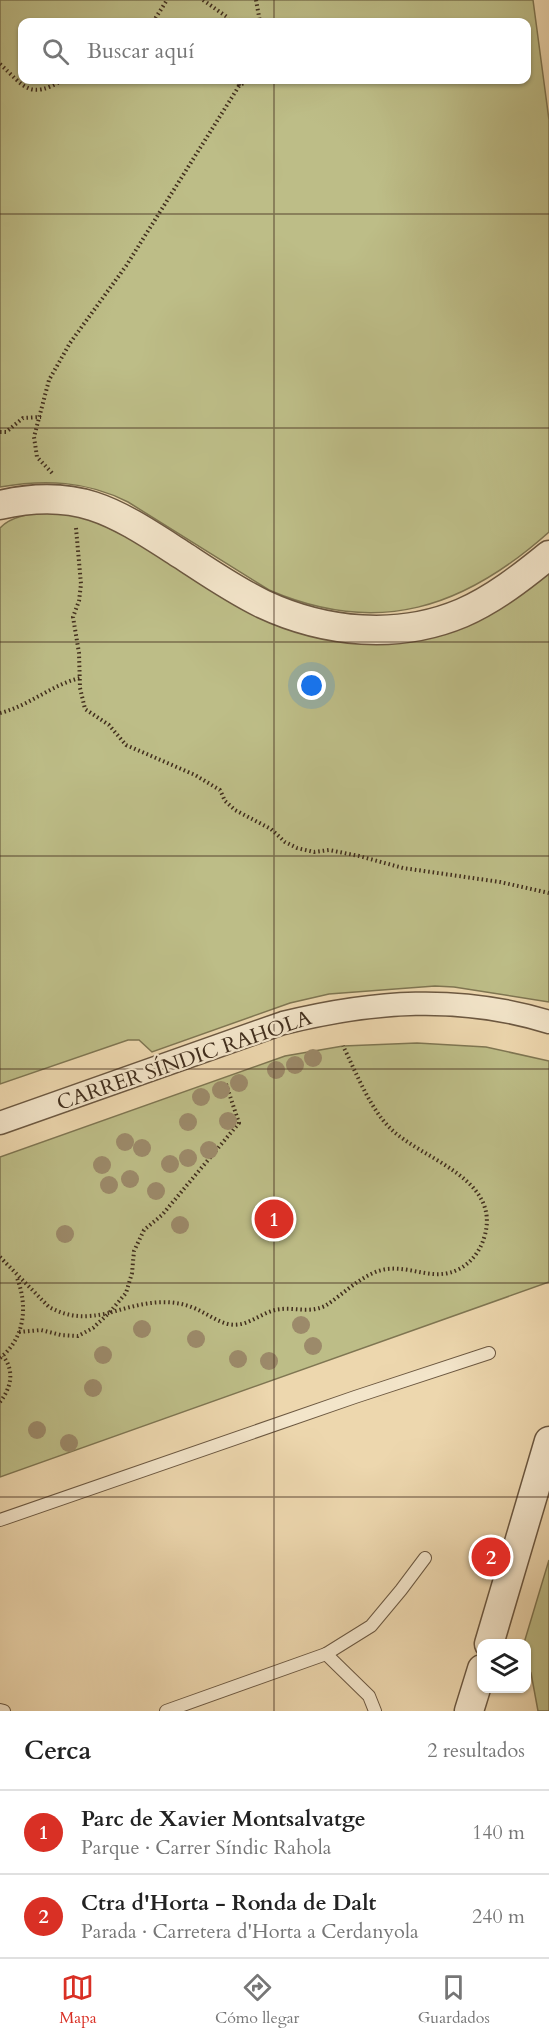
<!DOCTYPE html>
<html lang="es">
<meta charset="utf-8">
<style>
body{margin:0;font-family:Cardo,serif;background:#f2f2f2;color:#222}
.controls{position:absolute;right:18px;bottom:18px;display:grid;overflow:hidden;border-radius:12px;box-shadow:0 2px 4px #0004}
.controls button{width:54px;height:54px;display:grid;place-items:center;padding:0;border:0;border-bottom:2px solid #e0e0e0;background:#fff;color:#222;font:30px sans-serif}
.you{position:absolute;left:312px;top:686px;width:21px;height:21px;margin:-15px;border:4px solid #fff;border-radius:50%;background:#1a73e8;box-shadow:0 0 0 9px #1a73e833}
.badge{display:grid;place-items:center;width:39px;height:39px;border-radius:50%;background:#d93025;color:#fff;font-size:20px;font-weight:700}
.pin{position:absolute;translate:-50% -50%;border:3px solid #fff;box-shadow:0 2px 6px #0006}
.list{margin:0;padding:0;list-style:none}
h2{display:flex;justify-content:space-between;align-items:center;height:78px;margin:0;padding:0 24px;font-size:26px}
h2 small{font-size:20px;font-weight:400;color:#767676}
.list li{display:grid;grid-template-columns:39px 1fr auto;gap:18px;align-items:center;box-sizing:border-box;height:84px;padding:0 24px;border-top:2px solid #e0e0e0}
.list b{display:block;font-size:22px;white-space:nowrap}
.list p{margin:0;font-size:20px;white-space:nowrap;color:#767676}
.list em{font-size:20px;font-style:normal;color:#767676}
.icon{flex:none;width:33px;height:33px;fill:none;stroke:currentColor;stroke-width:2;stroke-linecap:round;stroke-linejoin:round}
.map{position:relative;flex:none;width:549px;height:1711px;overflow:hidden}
.search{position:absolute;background:#fff;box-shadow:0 2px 4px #0004;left:18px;right:18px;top:18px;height:66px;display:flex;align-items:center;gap:15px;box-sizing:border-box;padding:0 21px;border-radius:12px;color:#767676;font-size:22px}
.sheet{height:246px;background:#fff}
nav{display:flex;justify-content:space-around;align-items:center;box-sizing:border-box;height:84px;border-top:2px solid #e0e0e0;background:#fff;font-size:16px;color:#767676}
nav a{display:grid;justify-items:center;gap:3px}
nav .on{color:#d93025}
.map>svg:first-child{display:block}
.green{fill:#bdbd87;stroke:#7f7652;stroke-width:1.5;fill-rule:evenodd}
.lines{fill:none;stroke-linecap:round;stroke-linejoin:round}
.service-casing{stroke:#6c5841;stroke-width:14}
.minor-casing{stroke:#6c5841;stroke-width:25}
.tertiary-casing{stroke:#6c5841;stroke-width:31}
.path{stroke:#412e1d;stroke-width:4;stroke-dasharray:1.5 3;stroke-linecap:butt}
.service{stroke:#f3e5ca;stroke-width:12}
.minor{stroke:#f3e5ca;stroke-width:22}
.tertiary{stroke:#f3e5ca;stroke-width:28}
.tree{fill:#9c8a6a}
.grid{fill:none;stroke:#412e1d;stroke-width:1.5;stroke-opacity:0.55}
.labels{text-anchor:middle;stroke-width:4.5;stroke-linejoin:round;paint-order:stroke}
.street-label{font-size:21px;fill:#412e1d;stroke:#f3e5ca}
</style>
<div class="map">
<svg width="549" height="1711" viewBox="0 0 549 1711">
<rect width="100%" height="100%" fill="#edd7ae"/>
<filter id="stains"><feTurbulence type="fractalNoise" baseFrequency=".00333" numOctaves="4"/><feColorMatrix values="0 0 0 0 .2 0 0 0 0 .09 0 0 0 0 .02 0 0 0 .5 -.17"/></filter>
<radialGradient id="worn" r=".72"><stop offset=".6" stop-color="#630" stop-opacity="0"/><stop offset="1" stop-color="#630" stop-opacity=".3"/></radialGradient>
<!-- green -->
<g class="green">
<path d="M0 0H533L549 120V532C464 608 378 637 269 590L128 502C87 481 45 479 0 487ZM22 22H526V80H22Z"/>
<path d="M53 511 87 517 335 639 549 572V1002L454 987 435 986 329 994 290 1003 152 1052 139 1040H128L0 1084V528C12 515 36 513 53 511Z"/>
<path d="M417 1043 486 1047 549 1061V1282L0 1477V1157L285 1056 343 1046Z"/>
<path d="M549 1560V1711H538L531 1673 527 1666 526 1644 524 1643Z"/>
</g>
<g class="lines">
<!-- service casing -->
<g class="service-casing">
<g id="service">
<path d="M0 1520 355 1397 489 1353"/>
<path d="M326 1654 369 1696 375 1711"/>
<path d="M0 1710 4 1711"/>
<path d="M166 1711 326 1654 371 1626 401 1590 425 1558"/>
</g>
</g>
<!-- minor casing -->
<g class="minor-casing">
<path id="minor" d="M0 1123 283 1023C373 1001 458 994 549 1022"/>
</g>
<!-- tertiary casing -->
<g class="tertiary-casing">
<g id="tertiary">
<path d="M0 505C80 486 118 514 182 555 208 572 234 590 263 604 325 633 398 640 462 613 494 599 522 577 549 555"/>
<path d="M489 1644 549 1441"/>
<path d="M469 1711 482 1669"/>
</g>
</g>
<!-- path -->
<g class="path">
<path d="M203 0 227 17 230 22"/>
<path d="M256 0 260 22"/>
<path d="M153 22 167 0"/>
<path d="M0 64C25 87 29 100 63 80"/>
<path d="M238 80 239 86"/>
<path d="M0 432H6L23 418 41 417"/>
<path d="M52 473 37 457 34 437 49 380 70 343 126 266 239 86 248 80"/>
<path d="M76 528 81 584 79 601 73 617 79 653 80 688 85 709 109 725 126 745 195 775 220 790 225 801 235 810 271 829 285 842 297 848 314 852 329 850 359 856 403 868 500 882 549 893"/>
<path d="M0 713C29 706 51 685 80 678"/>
<path d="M226 1084 239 1123 162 1215 144 1230 134 1251 132 1273 126 1293 109 1313C136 1305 166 1296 194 1308 206 1313 216 1321 228 1324 246 1328 259 1314 275 1310 293 1306 307 1314 325 1306 344 1294 364 1272 387 1269 413 1266 434 1282 459 1269 471 1263 480 1251 484 1238 503 1179 423 1160 391 1129 370 1109 356 1072 343 1046"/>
<path d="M0 1257 49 1307C70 1318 86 1318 109 1313"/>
<path d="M19 1332 41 1330 61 1335 78 1336 93 1328 108 1314"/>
<path d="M0 1358C25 1338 28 1306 17 1278"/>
<path d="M0 1402C11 1388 15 1371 3 1356"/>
</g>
<!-- service -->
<use href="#service" class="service"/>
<!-- minor -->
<use href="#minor" class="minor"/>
<!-- tertiary -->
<use href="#tertiary" class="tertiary"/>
</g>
<!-- trees -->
<g class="tree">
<circle cx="313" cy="1058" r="9"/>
<circle cx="295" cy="1065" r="9"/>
<circle cx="276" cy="1070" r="9"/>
<circle cx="239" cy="1083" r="9"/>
<circle cx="221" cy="1090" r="9"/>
<circle cx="201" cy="1097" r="9"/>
<circle cx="228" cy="1121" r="9"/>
<circle cx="188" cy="1122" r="9"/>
<circle cx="125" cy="1142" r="9"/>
<circle cx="142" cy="1148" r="9"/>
<circle cx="209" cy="1150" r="9"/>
<circle cx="188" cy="1158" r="9"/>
<circle cx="170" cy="1164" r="9"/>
<circle cx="102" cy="1165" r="9"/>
<circle cx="130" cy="1179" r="9"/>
<circle cx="109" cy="1185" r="9"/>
<circle cx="156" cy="1191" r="9"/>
<circle cx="180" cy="1225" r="9"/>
<circle cx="65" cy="1234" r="9"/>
<circle cx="301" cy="1325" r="9"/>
<circle cx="142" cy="1329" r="9"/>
<circle cx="196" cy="1339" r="9"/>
<circle cx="313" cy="1346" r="9"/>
<circle cx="103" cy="1355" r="9"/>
<circle cx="238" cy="1359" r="9"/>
<circle cx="269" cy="1361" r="9"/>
<circle cx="93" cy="1388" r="9"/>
<circle cx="37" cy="1430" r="9"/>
<circle cx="69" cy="1443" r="9"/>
</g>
<!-- grid -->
<path class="grid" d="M274 0V22M274 80V1711M0 214H549M0 428H549M0 642H549M0 856H549M0 1069H549M0 1283H549M0 1497H549"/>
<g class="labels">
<!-- street labels -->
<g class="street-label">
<text transform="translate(184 1060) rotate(-19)" y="7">CARRER SÍNDIC RAHOLA</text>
</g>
</g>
<rect width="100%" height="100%" filter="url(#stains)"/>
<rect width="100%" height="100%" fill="url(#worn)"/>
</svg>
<div class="controls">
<button><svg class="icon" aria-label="layers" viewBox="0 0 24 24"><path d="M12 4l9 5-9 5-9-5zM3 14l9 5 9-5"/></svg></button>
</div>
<div class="you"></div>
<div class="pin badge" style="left:274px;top:1219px">1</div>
<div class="pin badge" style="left:491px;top:1557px">2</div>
<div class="search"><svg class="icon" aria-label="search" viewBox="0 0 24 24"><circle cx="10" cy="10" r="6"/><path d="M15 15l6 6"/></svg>Buscar aquí</div>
</div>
<section class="sheet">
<h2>Cerca<small>2 resultados</small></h2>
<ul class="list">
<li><span class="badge">1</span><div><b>Parc de Xavier Montsalvatge</b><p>Parque · Carrer Síndic Rahola</p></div><em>140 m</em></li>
<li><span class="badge">2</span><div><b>Ctra d'Horta - Ronda de Dalt</b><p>Parada · Carretera d'Horta a Cerdanyola</p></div><em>240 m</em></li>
</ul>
</section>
<nav>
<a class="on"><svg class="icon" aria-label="map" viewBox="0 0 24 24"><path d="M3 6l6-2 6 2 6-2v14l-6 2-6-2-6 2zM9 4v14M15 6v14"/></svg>Mapa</a>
<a><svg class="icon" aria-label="directions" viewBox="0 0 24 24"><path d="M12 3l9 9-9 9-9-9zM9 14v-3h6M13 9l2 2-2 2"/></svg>Cómo llegar</a>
<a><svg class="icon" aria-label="saved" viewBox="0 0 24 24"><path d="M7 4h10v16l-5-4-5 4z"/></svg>Guardados</a>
</nav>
